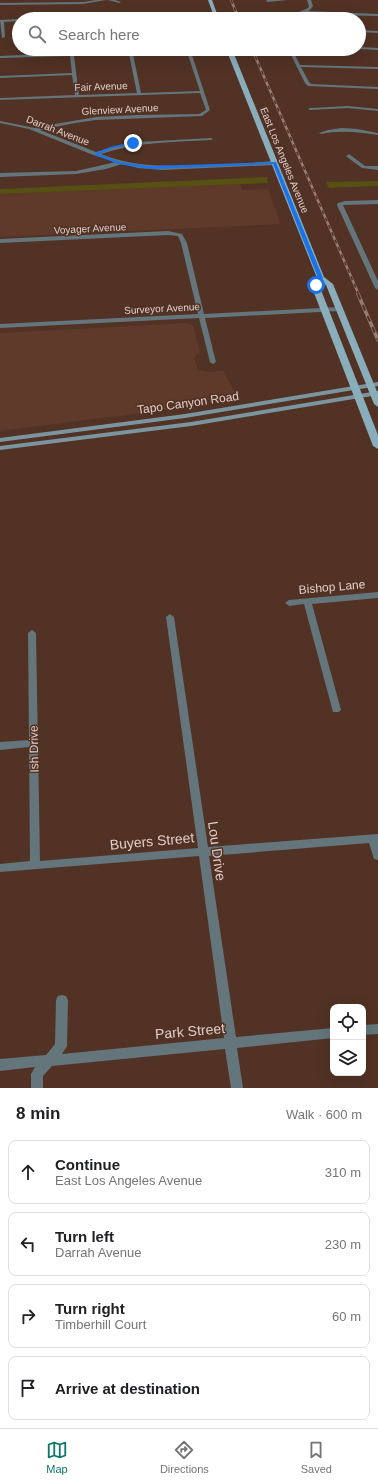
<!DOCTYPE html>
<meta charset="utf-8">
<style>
body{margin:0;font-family:Helvetica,sans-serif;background:#f6f6f6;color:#202124}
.controls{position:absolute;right:12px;bottom:12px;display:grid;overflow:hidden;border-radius:8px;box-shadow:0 4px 16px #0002}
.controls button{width:36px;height:36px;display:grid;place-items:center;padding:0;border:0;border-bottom:1px solid #e0e0e0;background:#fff;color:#202124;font:20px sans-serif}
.stop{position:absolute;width:12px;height:12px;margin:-9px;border:3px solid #1a73e8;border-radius:50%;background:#fff}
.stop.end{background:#1a73e8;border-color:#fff;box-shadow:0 1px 4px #0008}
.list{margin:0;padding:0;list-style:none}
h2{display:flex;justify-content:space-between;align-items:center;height:52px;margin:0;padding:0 16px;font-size:17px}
h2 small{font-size:13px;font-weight:400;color:#757577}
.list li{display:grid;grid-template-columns:26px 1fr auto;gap:12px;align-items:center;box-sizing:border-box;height:64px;margin:0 8px 8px;padding:0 8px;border:1px solid #e0e0e0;border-radius:8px}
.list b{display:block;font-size:15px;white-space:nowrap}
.list p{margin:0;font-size:13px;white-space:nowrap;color:#757577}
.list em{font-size:13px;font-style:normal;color:#757577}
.icon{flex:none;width:22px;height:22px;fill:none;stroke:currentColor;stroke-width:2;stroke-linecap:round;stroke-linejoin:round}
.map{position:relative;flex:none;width:378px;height:1088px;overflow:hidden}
.search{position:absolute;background:#fff;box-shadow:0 4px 16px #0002;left:12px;right:12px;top:12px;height:44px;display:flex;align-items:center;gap:10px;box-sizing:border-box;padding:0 14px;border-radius:22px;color:#757577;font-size:15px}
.sheet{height:340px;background:#fff}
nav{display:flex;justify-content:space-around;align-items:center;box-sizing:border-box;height:56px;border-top:1px solid #e0e0e0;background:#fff;font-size:11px;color:#757577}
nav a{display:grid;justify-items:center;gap:2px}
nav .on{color:#0f766e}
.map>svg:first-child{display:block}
.built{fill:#5f3929}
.green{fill:#565012}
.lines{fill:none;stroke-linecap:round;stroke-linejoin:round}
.street{fill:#64757c;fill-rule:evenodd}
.secondary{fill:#7a959f;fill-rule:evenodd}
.primary{fill:#8aadbb;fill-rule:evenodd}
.rail-far1-casing{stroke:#977e73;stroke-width:2.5}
.rail-casing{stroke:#977e73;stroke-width:3.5}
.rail-far1{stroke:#513225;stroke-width:1.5;stroke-dasharray:4;stroke-linecap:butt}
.rail{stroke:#513225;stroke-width:2;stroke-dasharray:6;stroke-linecap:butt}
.route{fill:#1a73e8}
.labels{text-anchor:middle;stroke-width:3;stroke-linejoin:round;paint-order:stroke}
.far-street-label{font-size:10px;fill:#e1cdc5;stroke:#513225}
.street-label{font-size:12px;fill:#e1cdc5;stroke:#513225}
.near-street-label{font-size:14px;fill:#e1cdc5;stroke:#513225}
</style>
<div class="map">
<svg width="378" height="1088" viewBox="0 0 378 1088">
<rect width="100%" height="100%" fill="#513225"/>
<!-- built -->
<g class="built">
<path d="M240 184 242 190 268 189 281 224 0 237V194Z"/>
<path d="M187 323 193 325 200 351 194 358 198 370 211 372 223 370 235 393 181 408 0 431V333Z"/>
</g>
<!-- green -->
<g class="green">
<path d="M267 177 268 183 0 194V189Z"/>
<path d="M378 181V186L329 188 326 182Z"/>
</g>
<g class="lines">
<!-- street -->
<g class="street">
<path d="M96 0H106L83 4 0 5V3L83 2Z"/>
<path d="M108 0H115L121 2 119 3Z"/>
<path d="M267 0H287L268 2 266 1Z"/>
<path d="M307 0H311L313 6 310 10 308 11 378 14V16L327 15 304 13 289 19H284L308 8 309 6Z"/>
<path d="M179 15 178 17 72 19 74 18Z"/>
<path d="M19 19V21L4 22 5 37 2 38 0 20Z"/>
<path d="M359 30 378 31V33L359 32Z"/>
<path d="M359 47 378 48V50L358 49Z"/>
<path d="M69 49H73L74 53 193 49H231L229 50 191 52 210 110 202 116 96 120 75 123 40 130 96 152 124 144 138 142 211 138 213 139 211 140C174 142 136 142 101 154 136 168 167 166 204 165 228 164 251 163 275 161L278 163 275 165 162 170 138 168 122 164 106 169 76 174 0 177V173L76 171 116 162 93 155 29 129 0 123V121L35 128 55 124 96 117 137 115 199 114 206 110 200 93 0 100V98L75 95 72 75 0 78V76L72 73 70 56 0 58V56L69 53ZM187 52 200 91 141 93 133 54ZM129 54 137 93 79 95 74 56Z"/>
<path d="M288 49H292L300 65 378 67V69L301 67 309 82 311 84 378 87V89L308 86 305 83Z"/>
<path d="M348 106 378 109V111L348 108 310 110 308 109 310 108Z"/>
<path d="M342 128 357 129 378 133V135C359 132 340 130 321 134L319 133 328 130Z"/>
<path d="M349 154 365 166H378V170L362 168 347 157 346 156Z"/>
<path d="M378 200V204L343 205 378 281V290L375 288 337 205 338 203 345 201Z"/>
<path d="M168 231 182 234 187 243 204 314 339 307 342 309 339 311 205 318 216 362 213 364 210 362 199 318 0 328V324L198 314 181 243 178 236 168 235 0 243V239Z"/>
<path d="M378 592V598L312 604 341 710 339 712H333L304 604 289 606 285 603 289 600Z"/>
<path d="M170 614 174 617 208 847 378 834V860L374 859 369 843 209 856 236 1037 333 1028V1038L237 1048 243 1088H231L225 1049 52 1066 43 1076V1088H31V1074L35 1067 0 1071V1059L46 1055 55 1044 56 1000 58 996 62 995 66 996 68 1000 67 1046 62 1054 224 1038 199 856 0 872V864L30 861 29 747 0 750V742L29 740 28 633 32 630 36 633 40 861 198 848 166 617Z"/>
<path d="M378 1024V1034L363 1035V1025Z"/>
</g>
<!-- secondary -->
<g class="secondary">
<path d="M378 382V386L185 418 0 442V438L185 414Z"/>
<path d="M378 391V395L191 426 0 450V446L191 422Z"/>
</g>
<!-- primary -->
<g class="primary">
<path d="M208 0H212L219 19H215Z"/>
<path d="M226 49H232L324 277 333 284 378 394V407L374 404 326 285 322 282 319 285 378 435V449L373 446 311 285 317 278Z"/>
</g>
<!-- rail-far1 casing -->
<g class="rail-far1-casing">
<g id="rail-far1">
<path d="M231 0 239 19"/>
<path d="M252 49 359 295"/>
</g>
</g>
<!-- rail casing -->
<g class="rail-casing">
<path id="rail" d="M358 294 378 340"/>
</g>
<!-- rail-far1 -->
<use href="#rail-far1" class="rail-far1"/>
<!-- rail -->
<use href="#rail" class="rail"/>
</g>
<!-- route -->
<path class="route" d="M133 142 134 144 113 148 99 154 120 162 150 166 276 162 323 278 317 286 313 285 318 278 273 164 150 169 118 164 93 154 110 147Z"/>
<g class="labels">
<!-- far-street labels -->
<g class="far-street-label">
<text transform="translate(101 86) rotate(-2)" y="4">Fair Avenue</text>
<text transform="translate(120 109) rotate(-3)" y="4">Glenview Avenue</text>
<text transform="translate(58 130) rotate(21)" y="4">Darrah Avenue</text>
<text transform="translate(285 160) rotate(68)" y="4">East Los Angeles Avenue</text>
<text transform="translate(90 228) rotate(-3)" y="4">Voyager Avenue</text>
<text transform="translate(162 308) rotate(-3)" y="4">Surveyor Avenue</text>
</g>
<!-- street labels -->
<g class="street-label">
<text transform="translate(188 403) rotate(-8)" y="4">Tapo Canyon Road</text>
<text transform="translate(332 587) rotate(-5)" y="4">Bishop Lane</text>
<text transform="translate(34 749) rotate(-91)" y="4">Ish Drive</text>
</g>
<!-- near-street labels -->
<g class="near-street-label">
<text transform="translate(152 841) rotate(-5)" y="5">Buyers Street</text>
<text transform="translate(217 851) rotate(82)" y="5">Lou Drive</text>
<text transform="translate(190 1031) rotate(-5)" y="5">Park Street</text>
</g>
</g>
</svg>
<div class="controls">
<button><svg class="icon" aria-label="locate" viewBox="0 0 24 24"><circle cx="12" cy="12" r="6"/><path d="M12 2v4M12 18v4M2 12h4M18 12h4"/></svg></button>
<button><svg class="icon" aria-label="layers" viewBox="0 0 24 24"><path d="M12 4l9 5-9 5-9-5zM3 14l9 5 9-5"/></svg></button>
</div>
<div class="stop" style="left:316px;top:285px"></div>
<div class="stop end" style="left:133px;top:143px"></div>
<div class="search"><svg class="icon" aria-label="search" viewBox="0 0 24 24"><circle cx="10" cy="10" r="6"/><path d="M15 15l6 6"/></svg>Search here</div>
</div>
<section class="sheet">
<h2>8 min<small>Walk · 600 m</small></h2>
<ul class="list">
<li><svg class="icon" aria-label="ahead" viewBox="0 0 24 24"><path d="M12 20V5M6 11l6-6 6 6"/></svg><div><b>Continue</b><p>East Los Angeles Avenue</p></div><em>310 m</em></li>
<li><svg class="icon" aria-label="left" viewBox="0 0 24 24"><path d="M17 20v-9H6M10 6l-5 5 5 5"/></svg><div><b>Turn left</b><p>Darrah Avenue</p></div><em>230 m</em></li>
<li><svg class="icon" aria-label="right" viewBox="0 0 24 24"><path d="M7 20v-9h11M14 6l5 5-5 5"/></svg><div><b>Turn right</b><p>Timberhill Court</p></div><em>60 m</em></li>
<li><svg class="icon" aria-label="arrive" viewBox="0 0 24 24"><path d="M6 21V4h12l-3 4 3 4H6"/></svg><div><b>Arrive at destination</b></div></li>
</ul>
</section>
<nav>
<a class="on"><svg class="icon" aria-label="map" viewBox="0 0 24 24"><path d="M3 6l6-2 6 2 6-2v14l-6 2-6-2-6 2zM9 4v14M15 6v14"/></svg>Map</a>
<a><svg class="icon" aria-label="directions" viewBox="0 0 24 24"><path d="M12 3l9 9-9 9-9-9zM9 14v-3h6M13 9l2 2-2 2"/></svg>Directions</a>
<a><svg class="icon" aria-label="saved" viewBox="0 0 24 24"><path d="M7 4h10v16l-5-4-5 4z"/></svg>Saved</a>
</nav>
